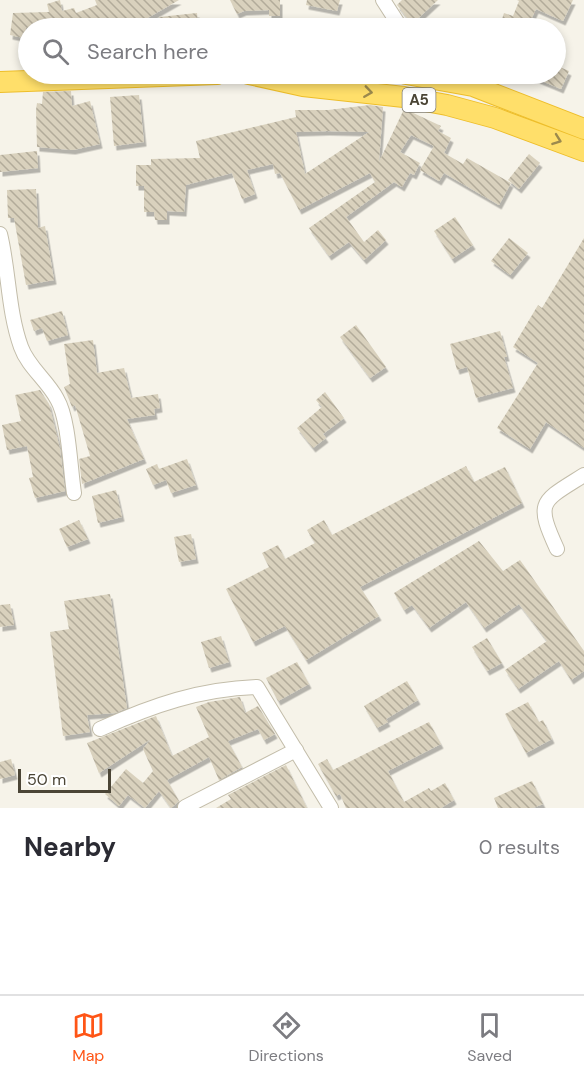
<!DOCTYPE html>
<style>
body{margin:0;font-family:"DM Sans",sans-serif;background:#f2f2f3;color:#2b2b33}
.scale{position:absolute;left:18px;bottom:15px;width:93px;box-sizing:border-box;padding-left:6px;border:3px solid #4b4536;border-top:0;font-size:16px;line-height:21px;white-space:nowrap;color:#4b4536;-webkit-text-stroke:4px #fff;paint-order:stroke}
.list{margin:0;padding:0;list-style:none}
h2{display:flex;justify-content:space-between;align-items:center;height:78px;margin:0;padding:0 24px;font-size:26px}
h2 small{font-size:20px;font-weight:400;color:#7c7c81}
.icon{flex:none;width:33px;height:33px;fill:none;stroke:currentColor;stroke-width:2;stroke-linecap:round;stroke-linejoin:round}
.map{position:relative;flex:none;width:584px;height:808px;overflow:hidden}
.search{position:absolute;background:#fff;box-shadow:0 3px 9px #0003;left:18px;right:18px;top:18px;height:66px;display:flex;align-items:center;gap:15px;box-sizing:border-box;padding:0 21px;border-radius:33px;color:#7c7c81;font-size:22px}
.sheet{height:186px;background:#fff}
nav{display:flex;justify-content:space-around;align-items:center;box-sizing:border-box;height:84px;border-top:2px solid #e1e1e2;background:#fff;font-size:16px;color:#7c7c81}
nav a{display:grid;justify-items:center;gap:3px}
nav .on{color:#ff5516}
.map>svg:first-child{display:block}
.building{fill:url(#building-back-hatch);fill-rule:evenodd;filter:url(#shadow)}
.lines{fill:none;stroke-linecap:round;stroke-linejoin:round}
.minor-casing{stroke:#c3bdaa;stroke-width:16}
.highway-casing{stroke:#eebe2a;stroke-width:22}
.minor{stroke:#fff;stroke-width:14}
.highway{stroke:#ffdf6a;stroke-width:20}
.oneway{stroke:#9c8a4d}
.labels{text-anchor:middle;stroke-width:4.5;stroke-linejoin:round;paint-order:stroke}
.shield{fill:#fff;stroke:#817d72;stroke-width:1.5}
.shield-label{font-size:15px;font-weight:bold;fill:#4b4536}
</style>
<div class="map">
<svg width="584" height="808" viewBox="0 0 584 808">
<defs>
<pattern id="building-back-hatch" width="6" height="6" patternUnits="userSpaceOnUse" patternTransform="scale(1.5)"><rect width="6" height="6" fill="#d9d1bd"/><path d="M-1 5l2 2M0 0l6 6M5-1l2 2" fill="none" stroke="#b2ab9a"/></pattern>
<filter id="shadow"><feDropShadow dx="2.5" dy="4.5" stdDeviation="0" flood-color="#0004"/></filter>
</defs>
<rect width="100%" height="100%" fill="#f6f3e9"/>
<!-- building -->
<g class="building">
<path d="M60 0 62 11 74 8 76 13 97 5 95 0H179L137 24 95 22V28H80V25L66 28H26L24 38 10 35 13 13 49 12 47 4Z"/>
<path d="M230 0H280V16H269V10L244 11 237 14Z"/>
<path d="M307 0H340L337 11 306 5Z"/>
<path d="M402 0H438L412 24 397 5Z"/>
<path d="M517 0H573L563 21 536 9 527 28H499L504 13 513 16 519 1Z"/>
<path d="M197 13 198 23 161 28 159 17Z"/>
<path d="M555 65 569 71 561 89 525 74H555Z"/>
<path d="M71 91 72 106 90 101 100 144 73 150 37 147 36 110 37 103 42 104 43 92Z"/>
<path d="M139 95 144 142 114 146 110 97Z"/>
<path d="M370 105 383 107 379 162 404 109 407 110 441 126 438 131 451 138 444 153 463 164 467 158 511 183 499 205 444 173 439 181 420 170 434 146 411 135 400 152 420 163 414 175 410 173 402 187 394 182 346 217 364 242 378 230 386 240 364 260 349 242 329 256 309 228 375 182 370 173 299 210 280 173 275 174 273 164 247 170 255 194 242 199 232 173 186 185 184 212 167 211V220H155L154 212H144V186H136V165H151V159L200 158 196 141 296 117 295 110H328ZM327 131 369 132 305 174 296 132Z"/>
<path d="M37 151 38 168 0 172V155Z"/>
<path d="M529 154 540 163 519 189 508 180Z"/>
<path d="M36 189 38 228 45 226 54 280 26 285 14 218H8L7 190Z"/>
<path d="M455 217 473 245 452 259 434 231Z"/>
<path d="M509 238 528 253 510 275 491 261Z"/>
<path d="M584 238V448L546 422 530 449 497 428 538 363 513 347 538 305 542 308Z"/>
<path d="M62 311 68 335 47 341 42 328 34 331 30 320Z"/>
<path d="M356 325 386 367 370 378 340 337Z"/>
<path d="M500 331 507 357H504L513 388 476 398 467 367 457 370 450 344Z"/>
<path d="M93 340 97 373 124 368 131 398 158 394 160 408 154 409 155 415 127 419 144 459 82 484 79 459 90 456 75 405 72 407 64 387 70 384 64 344Z"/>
<path d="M40 390 49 404 60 449 65 491 35 498 29 478 33 477 27 446 7 450 2 425 21 421 15 395Z"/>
<path d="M325 392 344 418 323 434 326 438 313 448 297 428 322 407 316 400Z"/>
<path d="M187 459 196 485 171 493 166 480 153 485 146 469 157 464 159 469Z"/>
<path d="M466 466 474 482 505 467 522 503 360 587 379 616 306 660 285 626 253 642 226 589 269 567 262 553 278 545 285 559 315 543 307 530 324 520 332 535Z"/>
<path d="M116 490 122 517 98 523 92 496Z"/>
<path d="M79 520 88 539 67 547 59 529Z"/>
<path d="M191 534 196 559 179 562 174 537Z"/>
<path d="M479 541 503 571 520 560 584 651V671L571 680 559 661 518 689 505 670 547 641 519 604 484 628 466 602 429 628 412 605 404 610 394 593Z"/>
<path d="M110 594 127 708 115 713 87 715 90 732 63 736 50 632 69 629 64 601Z"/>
<path d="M10 604 14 625 0 627V605Z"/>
<path d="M221 636 229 662 209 668 201 642Z"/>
<path d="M487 638 502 663 487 671 472 647Z"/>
<path d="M297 662 309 684 278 701 266 678Z"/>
<path d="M407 681 418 700 386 719 388 722 377 728 364 706Z"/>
<path d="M240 697 245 713 258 706 275 734 264 740 258 729 228 741 242 767 219 780 209 757 167 780 179 801 171 808 159 791 145 808 128 795 119 806 105 794 126 769 143 783 153 771 143 749 151 739 99 773 87 743 156 716 172 756 209 737 196 707 209 702Z"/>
<path d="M528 702 539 722 543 720 552 739 526 753 505 714Z"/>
<path d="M429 722 441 744 388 771 404 802 429 788 431 791 445 783 454 800 441 808H346L340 794 336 796 318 764 327 759 333 770Z"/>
<path d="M11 759 15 775 0 779V762Z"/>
<path d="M286 765 307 808H216L231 799 228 795Z"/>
<path d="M532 781 543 804 533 808H498L494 798Z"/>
</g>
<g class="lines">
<!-- minor casing -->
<g class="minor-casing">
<g id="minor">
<path d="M383 0 401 28"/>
<path d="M0 234C9 271 8 311 21 347 28 367 47 380 57 399 69 419 70 468 74 493"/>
<path d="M557 549C535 501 541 502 584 475"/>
<path d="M100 729C153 705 200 689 257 687L331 808"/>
<path d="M185 807 296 750"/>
</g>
</g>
<!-- highway casing -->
<g class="highway-casing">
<g id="highway">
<path d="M249 74 303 86 404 97 447 105 495 118 584 151"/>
<path d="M406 74 473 86 584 129"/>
<path d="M0 82 217 74"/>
</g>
</g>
<!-- minor -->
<use href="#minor" class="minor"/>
<!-- highway -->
<use href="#highway" class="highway"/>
</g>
<!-- one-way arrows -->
<defs><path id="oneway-chevron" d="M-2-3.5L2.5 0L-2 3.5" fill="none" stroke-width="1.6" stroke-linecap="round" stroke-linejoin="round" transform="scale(1.5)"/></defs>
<g class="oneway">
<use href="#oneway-chevron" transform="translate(368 92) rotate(8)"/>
<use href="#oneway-chevron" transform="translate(557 140) rotate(20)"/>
</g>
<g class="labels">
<!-- shield labels -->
<rect class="shield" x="402.5" y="88" width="33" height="24" rx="4.5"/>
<g class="shield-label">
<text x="419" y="105">A5</text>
</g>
</g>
</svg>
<div class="scale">50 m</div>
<div class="search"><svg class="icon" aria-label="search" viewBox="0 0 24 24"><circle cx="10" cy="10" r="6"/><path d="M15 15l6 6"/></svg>Search here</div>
</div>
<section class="sheet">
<h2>Nearby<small>0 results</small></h2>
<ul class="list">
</ul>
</section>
<nav>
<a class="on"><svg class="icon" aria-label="map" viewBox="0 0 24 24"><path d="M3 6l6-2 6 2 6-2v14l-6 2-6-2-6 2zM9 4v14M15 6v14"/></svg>Map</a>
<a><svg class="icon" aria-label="directions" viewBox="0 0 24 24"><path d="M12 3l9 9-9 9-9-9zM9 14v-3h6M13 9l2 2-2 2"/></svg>Directions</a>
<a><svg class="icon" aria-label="saved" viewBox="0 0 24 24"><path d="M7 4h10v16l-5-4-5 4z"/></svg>Saved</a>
</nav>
